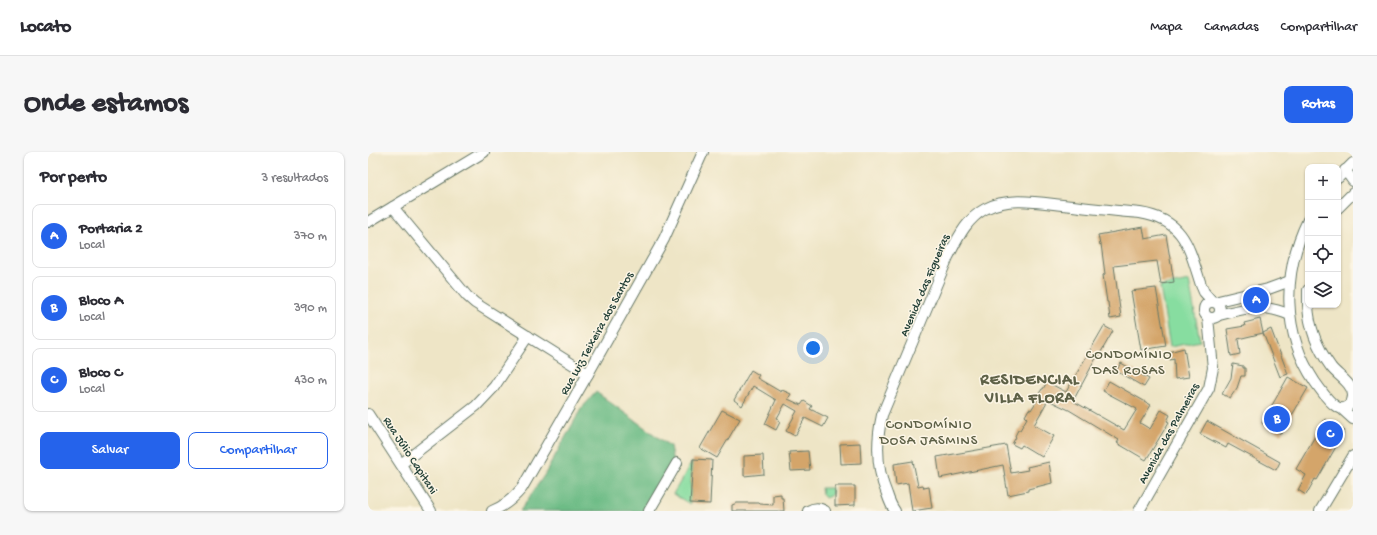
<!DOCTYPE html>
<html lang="pt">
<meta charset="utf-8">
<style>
body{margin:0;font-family:"Gochi Hand",sans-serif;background:#f7f7f7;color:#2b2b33}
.controls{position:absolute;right:12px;top:12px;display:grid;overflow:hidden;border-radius:8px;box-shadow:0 1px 3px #0004}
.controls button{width:36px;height:36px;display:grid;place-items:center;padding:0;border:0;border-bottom:1px solid #e1e1e2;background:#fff;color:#2b2b33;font:20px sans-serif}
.you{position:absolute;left:445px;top:196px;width:14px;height:14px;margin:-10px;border:3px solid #fff;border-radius:50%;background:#1a73e8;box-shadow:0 0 0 6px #1a73e833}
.badge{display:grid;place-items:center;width:26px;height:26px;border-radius:50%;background:#2563eb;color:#fff;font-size:13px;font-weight:700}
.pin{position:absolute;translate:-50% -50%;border:2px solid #fff;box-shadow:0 1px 4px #0006}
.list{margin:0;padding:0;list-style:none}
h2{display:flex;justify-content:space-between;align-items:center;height:52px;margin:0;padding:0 16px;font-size:17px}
h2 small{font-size:13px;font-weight:400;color:#7c7c81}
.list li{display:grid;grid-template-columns:26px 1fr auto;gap:12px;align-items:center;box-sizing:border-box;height:64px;margin:0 8px 8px;padding:0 8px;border:1px solid #e1e1e2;border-radius:8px}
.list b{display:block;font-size:15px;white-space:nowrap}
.list p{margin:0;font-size:13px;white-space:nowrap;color:#7c7c81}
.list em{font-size:13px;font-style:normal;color:#7c7c81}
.actions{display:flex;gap:8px;padding:12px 16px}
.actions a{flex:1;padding:9px 0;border:1px solid #2563eb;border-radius:8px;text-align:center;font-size:14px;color:#2563eb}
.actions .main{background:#2563eb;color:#fff}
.icon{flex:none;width:22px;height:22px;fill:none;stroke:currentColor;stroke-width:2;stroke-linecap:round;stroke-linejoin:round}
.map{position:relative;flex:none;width:985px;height:359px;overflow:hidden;border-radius:8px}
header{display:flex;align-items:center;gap:24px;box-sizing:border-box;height:56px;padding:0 20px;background:#fff;border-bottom:1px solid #e1e1e2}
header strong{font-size:19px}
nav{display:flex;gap:22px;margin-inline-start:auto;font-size:14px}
.intro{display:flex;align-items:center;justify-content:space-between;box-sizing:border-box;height:96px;padding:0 24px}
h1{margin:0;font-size:28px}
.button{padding:10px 18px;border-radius:8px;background:#2563eb;color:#fff;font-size:14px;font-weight:700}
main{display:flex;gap:24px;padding:0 24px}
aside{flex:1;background:#fff;border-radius:8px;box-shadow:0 1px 3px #0004}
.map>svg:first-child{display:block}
.green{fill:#87dda0;stroke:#538d6a}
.forest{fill:#6dbc86;stroke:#467c5d}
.building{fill:#d4a56a}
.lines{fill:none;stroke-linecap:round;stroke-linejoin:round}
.minor-casing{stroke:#677867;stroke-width:12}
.minor{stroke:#fff;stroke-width:10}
.labels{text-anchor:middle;stroke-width:3;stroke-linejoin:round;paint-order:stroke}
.street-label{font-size:12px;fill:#1f3d34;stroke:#fcf5e5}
.quarter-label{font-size:14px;letter-spacing:1px;fill:#5e6147;stroke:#fcf5e5}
.district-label{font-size:16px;font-weight:bold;letter-spacing:1px;fill:#5e6147;stroke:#fcf5e5}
</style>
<header>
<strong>Locato</strong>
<nav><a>Mapa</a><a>Camadas</a><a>Compartilhar</a></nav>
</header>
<div class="intro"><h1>Onde estamos</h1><a class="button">Rotas</a></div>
<main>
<aside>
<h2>Por perto<small>3 resultados</small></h2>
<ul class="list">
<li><span class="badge">A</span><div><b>Portaria 2</b><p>Local</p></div><em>370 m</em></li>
<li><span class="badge">B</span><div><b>Bloco A</b><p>Local</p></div><em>390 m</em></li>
<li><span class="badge">C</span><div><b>Bloco C</b><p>Local</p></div><em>430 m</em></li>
</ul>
<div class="actions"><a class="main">Salvar</a><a>Compartilhar</a></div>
</aside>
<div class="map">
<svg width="985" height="359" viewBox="0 0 985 359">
<rect width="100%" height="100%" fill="#fcf5e5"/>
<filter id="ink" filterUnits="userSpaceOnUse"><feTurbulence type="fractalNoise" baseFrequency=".025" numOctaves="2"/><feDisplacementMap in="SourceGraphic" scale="8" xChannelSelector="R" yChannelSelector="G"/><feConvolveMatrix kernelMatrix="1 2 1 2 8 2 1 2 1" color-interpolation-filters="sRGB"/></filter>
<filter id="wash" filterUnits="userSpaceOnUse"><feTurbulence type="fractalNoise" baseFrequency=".012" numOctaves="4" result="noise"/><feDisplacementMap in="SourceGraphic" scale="16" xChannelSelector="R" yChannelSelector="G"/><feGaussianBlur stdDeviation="0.9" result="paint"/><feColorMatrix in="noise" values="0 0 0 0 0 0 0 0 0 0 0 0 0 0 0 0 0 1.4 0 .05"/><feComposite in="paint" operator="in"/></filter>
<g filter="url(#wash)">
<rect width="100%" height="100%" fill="#eee5c6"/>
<!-- green -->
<g class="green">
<path d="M821 129 832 189 802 195 792 135Z"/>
<path d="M324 310 322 352 305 342Z"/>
<path d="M453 336H464V342L462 344 457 346 454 342Z"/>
</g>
<!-- forest -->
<path class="forest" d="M228 240 302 294 305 310 278 359H152L177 322 213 257Z"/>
<g id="blocks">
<!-- building -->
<g class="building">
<path d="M775 75 777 87 798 83 806 130 793 132 789 109 746 114 753 165 742 167 740 150H739L735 123 737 122 733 92 732 93 730 83Z"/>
<path d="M788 136 798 194 773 198 763 139Z"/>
<path d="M892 167 895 181 903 177 920 222 912 225 895 181 870 187 872 202 863 204 859 177 877 174 876 171Z"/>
<path d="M736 174 745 179 729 207 728 206 705 249 756 278 769 257 735 239 741 229 783 253 772 271 782 277 793 258 802 263 799 269 801 270 778 308 749 291 751 288 701 258 680 248 666 273 686 284 674 305 654 293 652 296 644 292 648 285 647 284 650 278H652L659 266 657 264 661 257 663 258 672 244 670 243 674 237H675L679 230 698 240Z"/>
<path d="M816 196 821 225 807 227 806 207 802 208 801 200Z"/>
<path d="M753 211 781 227 776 235 748 219Z"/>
<path d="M865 212 875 214V216H877V224H873L869 236 862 246 854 242 863 226Z"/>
<path d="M383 218 391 223 389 226 413 240 414 238 423 242 420 247 433 253 436 249 444 254 442 257 460 266 455 275 437 266 427 284 418 279 429 259 417 252 409 266 411 267 410 269 412 270 408 278 397 272 408 248 385 234 374 254 366 248Z"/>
<path d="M920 225 940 236 913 282 894 271Z"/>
<path d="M354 258 372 267 349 306 332 296Z"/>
<path d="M957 267 977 279 949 328 947 327 938 343 930 338 938 323 928 317Z"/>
<path d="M839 269 912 310 908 318 860 292 858 296 832 282Z"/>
<path d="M492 291 493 311 473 312 472 292Z"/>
<path d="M638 293 643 321 660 318 659 315 681 310 684 331 660 337V339L640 343 635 313 572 326 569 305Z"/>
<path d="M440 299 442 318 423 319 421 300Z"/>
<path d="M395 303 396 322 376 324V304Z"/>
<path d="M325 307 344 308 342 352 322 351Z"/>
<path d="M545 309 550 334 555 333 556 336 561 335 564 356 544 359 540 331 528 333 526 312Z"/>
<path d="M467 334H487V353L467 354Z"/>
<path d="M413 342V346H415L416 359H364V353L369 351H391L392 352 405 353V343Z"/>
</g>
</g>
</g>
<g filter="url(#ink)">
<use href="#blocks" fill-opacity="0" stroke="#677867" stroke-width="1"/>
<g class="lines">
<!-- minor casing -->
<g class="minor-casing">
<g id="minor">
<path d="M977 18 985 29"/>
<path d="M970 26 985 11"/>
<path d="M25 55 99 144 107 151 220 222"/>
<path d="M970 56 985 41"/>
<path d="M940 68C914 121 914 181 947 230 953 238 960 250 969 255 978 259 985 252 985 243 984 231 970 224 963 215 950 197 941 175 940 153"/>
<path d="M0 70 116 0"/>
<path d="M940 138V151"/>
<circle cx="844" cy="158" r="8"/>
<path d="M846 150 900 137 922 129"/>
<path d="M851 163C878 156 895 151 922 163"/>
<path d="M974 257 985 267"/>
<path d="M0 262 63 359"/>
<path d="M33 312 108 254 126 235 160 184"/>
<path d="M124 359C137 354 145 347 154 336L220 222 296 87 335 0"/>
<path d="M281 359 309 311"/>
<path d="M440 359C445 356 451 355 457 359"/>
<path d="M527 359C523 354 521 348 519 342 508 316 508 290 514 263L580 105C589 88 598 67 617 57 643 43 677 52 705 54 727 57 750 59 772 61 817 68 821 96 833 133L836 140 844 149"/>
<path d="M771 359 841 236 845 216 840 166"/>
<path d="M952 359 985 304"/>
</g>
</g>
<!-- minor -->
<use href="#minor" class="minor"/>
</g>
</g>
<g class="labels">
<!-- street labels -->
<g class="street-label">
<text transform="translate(556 133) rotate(-67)" y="4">Avenida das Figueiras</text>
<text transform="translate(228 181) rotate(-61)" y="4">Rua Luiz Teixeira dos Santos</text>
<text transform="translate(800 281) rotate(-61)" y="4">Avenida das Palmeiras</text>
<text transform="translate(43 303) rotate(57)" y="4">Rua Júlio Capitani</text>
</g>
<!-- quarter labels -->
<g class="quarter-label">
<text x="761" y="206">CONDOMÍNIO<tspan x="761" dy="16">DAS ROSAS</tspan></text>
<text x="561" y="276">CONDOMÍNIO<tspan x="561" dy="16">DOSA JASMINS</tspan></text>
</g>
<!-- district labels -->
<g class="district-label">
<text x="662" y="232">RESIDENCIAL<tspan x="662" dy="18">VILLA FLORA</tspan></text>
</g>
</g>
</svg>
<div class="controls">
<button>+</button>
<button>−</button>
<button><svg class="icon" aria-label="locate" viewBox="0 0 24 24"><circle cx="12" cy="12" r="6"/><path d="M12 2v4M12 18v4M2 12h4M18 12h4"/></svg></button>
<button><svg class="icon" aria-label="layers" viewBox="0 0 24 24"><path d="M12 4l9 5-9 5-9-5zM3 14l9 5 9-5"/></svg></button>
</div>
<div class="you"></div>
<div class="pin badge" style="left:888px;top:148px">A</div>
<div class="pin badge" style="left:909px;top:267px">B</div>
<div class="pin badge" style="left:962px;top:282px">C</div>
</div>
</main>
